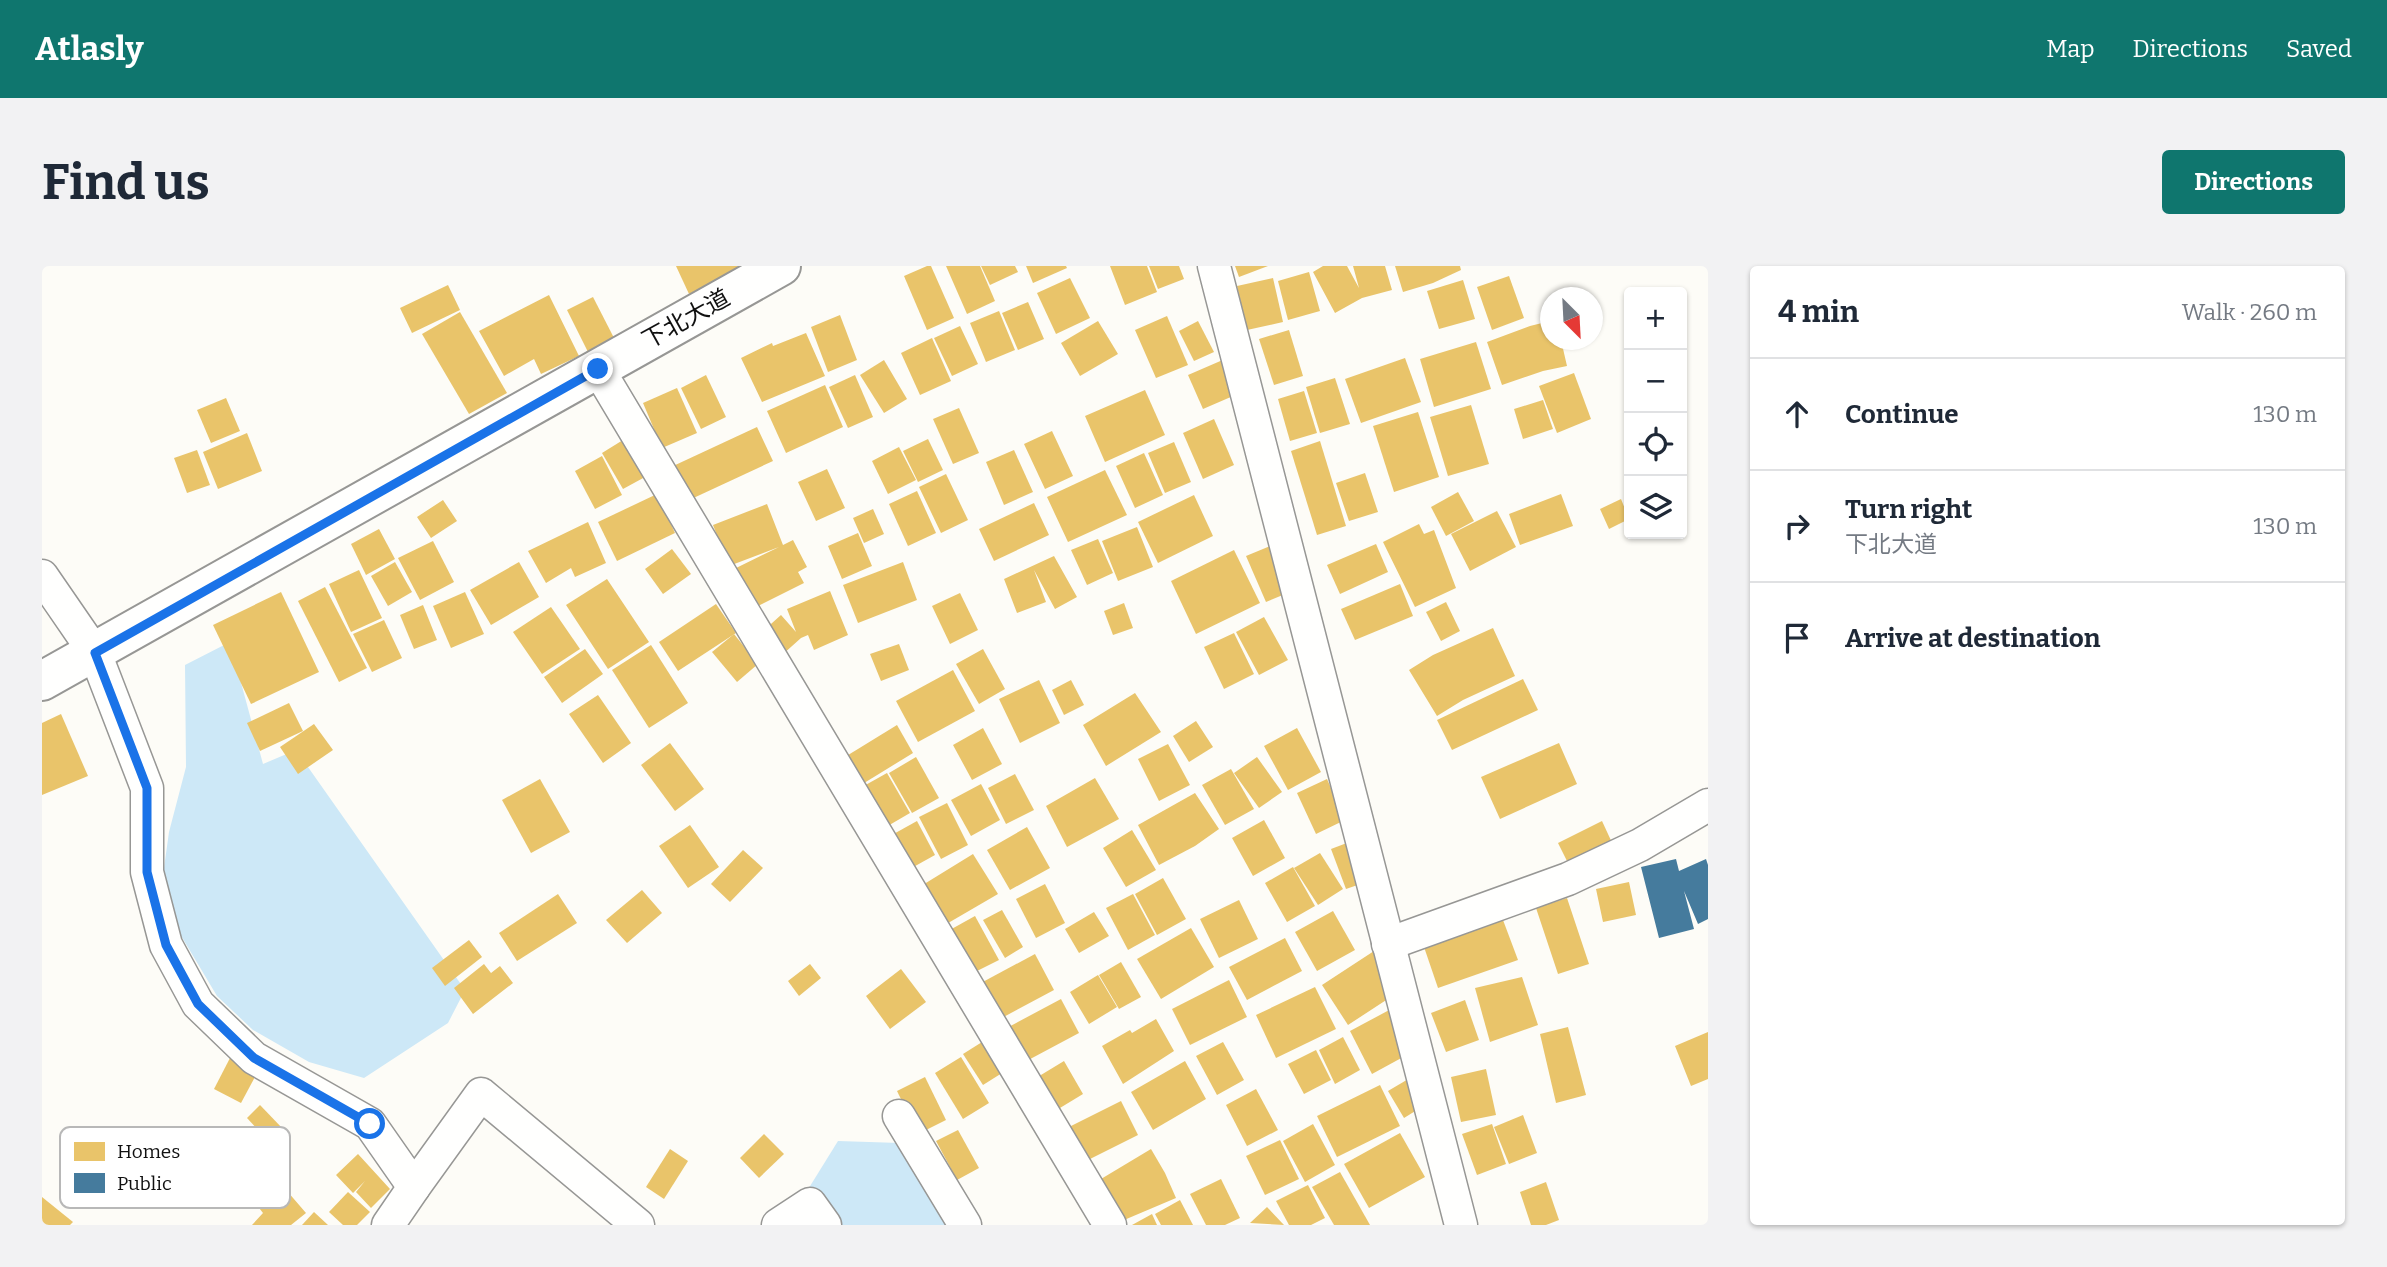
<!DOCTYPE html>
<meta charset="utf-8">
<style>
body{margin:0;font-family:Bitter,"Noto Sans SC",serif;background:#f2f2f3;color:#1f2937}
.controls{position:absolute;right:21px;top:21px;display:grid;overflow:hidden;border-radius:7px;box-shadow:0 2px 5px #0004}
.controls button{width:63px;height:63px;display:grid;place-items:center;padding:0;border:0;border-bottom:2px solid #e0e1e3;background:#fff;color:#1f2937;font:35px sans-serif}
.compass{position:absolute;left:1498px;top:21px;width:63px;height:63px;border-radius:50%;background:#fff;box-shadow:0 2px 5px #0004;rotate:156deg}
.stop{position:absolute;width:21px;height:21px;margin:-16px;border:5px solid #1a73e8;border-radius:50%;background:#fff}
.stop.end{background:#1a73e8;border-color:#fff;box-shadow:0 2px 7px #0008}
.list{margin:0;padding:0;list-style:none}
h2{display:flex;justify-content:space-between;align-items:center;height:91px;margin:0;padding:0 28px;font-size:30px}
h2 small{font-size:23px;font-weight:400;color:#747a83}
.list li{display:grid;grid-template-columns:46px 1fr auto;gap:21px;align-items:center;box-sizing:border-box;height:112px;padding:0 28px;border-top:2px solid #e0e1e3}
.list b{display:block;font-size:26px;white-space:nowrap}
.list p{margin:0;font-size:23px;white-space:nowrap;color:#747a83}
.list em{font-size:23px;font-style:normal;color:#747a83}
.icon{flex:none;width:38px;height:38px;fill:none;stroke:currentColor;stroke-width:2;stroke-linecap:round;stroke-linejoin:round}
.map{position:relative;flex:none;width:1666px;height:959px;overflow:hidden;border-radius:7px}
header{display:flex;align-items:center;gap:42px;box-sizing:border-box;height:98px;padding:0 35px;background:#0f766e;color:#fff}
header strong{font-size:33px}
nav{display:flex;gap:38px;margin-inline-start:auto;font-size:24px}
.intro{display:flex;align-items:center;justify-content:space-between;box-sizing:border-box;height:168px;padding:0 42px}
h1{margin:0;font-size:49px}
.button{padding:18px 32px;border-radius:7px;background:#0f766e;color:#fff;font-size:24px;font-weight:700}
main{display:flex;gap:42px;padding:0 42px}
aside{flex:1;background:#fff;border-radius:7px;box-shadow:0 2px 5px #0004}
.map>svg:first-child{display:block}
.water{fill:#cde8f7}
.homes{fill:#e9c46a}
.public{fill:#457b9d}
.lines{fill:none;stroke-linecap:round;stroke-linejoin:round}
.minor-casing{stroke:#979795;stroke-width:35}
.tertiary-casing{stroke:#979795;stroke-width:42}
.minor{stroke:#fffffe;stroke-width:32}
.tertiary{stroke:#fffffe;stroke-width:38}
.route{stroke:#1a73e8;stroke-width:9}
.labels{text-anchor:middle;stroke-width:7;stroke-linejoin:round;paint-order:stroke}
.street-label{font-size:24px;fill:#111;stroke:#fff}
.key{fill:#fff;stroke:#b8b8b8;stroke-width:2}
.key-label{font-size:19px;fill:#111}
</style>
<header>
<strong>Atlasly</strong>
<nav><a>Map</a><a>Directions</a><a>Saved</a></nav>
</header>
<div class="intro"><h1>Find us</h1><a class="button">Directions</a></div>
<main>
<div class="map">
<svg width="1666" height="959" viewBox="0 0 1666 959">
<rect width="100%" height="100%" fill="#fdfcf7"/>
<!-- water -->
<g class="water">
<path d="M188 376 221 498 254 484 423 724 406 757 322 812 267 796 211 764 175 730 138 668 121 609 127 566 144 501 143 399Z"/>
<path d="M796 875 858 877 908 959H791L765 925Z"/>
</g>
<!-- homes -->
<g class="homes">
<path d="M634 0H699L700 2 647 28Z"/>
<path d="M885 0H889L912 52 885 64 862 10Z"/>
<path d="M904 0H938L953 35 925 48Z"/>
<path d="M939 0H973L976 6 948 19Z"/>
<path d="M984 0H1024L1025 2 991 17Z"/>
<path d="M1068 0H1105L1115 26 1083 39Z"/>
<path d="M1107 0H1137L1142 13 1116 23Z"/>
<path d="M1193 0H1226L1197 11Z"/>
<path d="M1281 0H1305L1317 22 1311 0H1343L1350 24 1320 32 1293 47 1271 6Z"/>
<path d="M1353 0H1418L1419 4 1391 17 1361 26Z"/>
<path d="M1267 6 1278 45 1246 54 1236 15Z"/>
<path d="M1467 10 1482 52 1450 64 1435 21Z"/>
<path d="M1028 12 1048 52 1014 68 995 27Z"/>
<path d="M1231 12 1241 56 1205 64 1195 20Z"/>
<path d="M1421 14 1433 53 1397 63 1385 25Z"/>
<path d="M406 19 418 44 370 67 358 42Z"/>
<path d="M507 29 537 90 499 108 492 93 462 110 437 65Z"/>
<path d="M551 31 572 72 546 86 525 44Z"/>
<path d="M986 36 1002 73 976 84 960 47Z"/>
<path d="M957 45 973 84 944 96 928 57Z"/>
<path d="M418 46 465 127 427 148 380 68Z"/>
<path d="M798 49 815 94 786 106 769 61Z"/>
<path d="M1125 50 1146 99 1114 112 1093 64Z"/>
<path d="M1056 55 1076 88 1038 110 1019 77Z"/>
<path d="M1156 55 1172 86 1152 95 1137 65Z"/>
<path d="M1508 55V74H1519L1525 100 1501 105 1460 119 1445 76 1488 60Z"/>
<path d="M918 60 936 98 910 110 892 72Z"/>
<path d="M1247 64 1261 110 1232 119 1217 73Z"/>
<path d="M764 67 783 110 720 136 699 92 730 77 731 80Z"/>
<path d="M890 72 909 115 878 129 859 87Z"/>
<path d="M1434 76 1449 123 1392 141 1378 93Z"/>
<path d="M1363 92 1379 136 1319 157 1303 113Z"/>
<path d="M1183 93 1198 127 1161 143 1146 109Z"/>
<path d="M842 94 865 133 842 147 818 109Z"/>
<path d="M1532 107 1549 153 1515 167 1497 120Z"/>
<path d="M664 109 684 151 659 163 639 122Z"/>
<path d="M813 109 831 151 806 162 787 121Z"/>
<path d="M1293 112 1308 158 1278 167 1264 121Z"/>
<path d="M783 119 801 161 744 187 725 145Z"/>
<path d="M635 122 655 167 620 182 601 137Z"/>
<path d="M1103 124 1123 169 1063 196 1043 150Z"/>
<path d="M1262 125 1275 167 1248 175 1236 133Z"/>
<path d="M184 132 198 165 169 177 155 144Z"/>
<path d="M1501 134 1511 163 1481 173 1472 143Z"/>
<path d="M1429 139 1447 198 1406 210 1388 151Z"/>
<path d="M917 142 937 187 911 198 891 153Z"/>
<path d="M1376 146 1397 211 1352 226 1331 160Z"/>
<path d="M1172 153 1192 199 1161 213 1141 167Z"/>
<path d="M715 161 731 195 645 235 629 201Z"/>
<path d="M1010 165 1031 210 1003 223 982 178Z"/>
<path d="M205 167 220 205 176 223 161 186Z"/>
<path d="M886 173 901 204 876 216 861 185Z"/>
<path d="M581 174 603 211 581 223 560 187Z"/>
<path d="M1278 175 1304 260 1275 269 1249 185Z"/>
<path d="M1132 176 1149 216 1123 227 1106 187Z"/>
<path d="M857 181 874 214 846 228 830 195Z"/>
<path d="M155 184 168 219 145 227 132 192Z"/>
<path d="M972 184 991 226 962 239 944 196Z"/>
<path d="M1102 187 1121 229 1093 242 1074 200Z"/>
<path d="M560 190 580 229 553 243 533 205Z"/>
<path d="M785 203 803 242 774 255 756 216Z"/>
<path d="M1063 204 1085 249 1026 276 1005 231Z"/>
<path d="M1323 207 1336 246 1307 255 1294 217Z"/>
<path d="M904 208 926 254 899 267 877 221Z"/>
<path d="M875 225 894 267 866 280 847 238Z"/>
<path d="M1416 226 1432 255 1404 270 1389 241Z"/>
<path d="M615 228 633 267 575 295 556 256Z"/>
<path d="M1519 228 1531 260 1478 279 1467 248Z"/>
<path d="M1152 229 1171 270 1116 297 1096 256Z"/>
<path d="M1579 233 1587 253 1567 263 1558 243Z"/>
<path d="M401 234 415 255 389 272 375 251Z"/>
<path d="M992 237 1007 269 952 295 937 263Z"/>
<path d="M725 238 741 279 751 274 765 301 756 306 762 317 708 344 688 305 737 281 687 300 671 259Z"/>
<path d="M831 243 842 268 822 277 811 252Z"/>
<path d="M1455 245 1474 281 1428 305 1409 268Z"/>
<path d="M546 256 564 297 533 311 529 302 504 317 486 285Z"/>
<path d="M1377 258 1382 268 1392 264 1414 322 1373 341 1341 276Z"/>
<path d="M1095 261 1111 301 1076 315 1060 275Z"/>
<path d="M337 263 353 293 324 309 309 278Z"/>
<path d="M816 267 830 300 800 313 786 280Z"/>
<path d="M1056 273 1071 307 1045 319 1029 284Z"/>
<path d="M391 275 412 316 378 334 356 292Z"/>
<path d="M1233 278 1253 324 1224 336 1204 290Z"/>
<path d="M1334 278 1346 306 1298 328 1285 299Z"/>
<path d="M630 283 649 308 621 328 603 303Z"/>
<path d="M1192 284 1218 337 1154 368 1129 315Z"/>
<path d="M1012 290 1035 331 1013 343 992 304 1004 336 975 347 962 313Z"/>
<path d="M353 296 370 326 346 340 329 310Z"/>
<path d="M477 296 497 331 449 359 428 324Z"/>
<path d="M861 296 875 334 816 357 801 319Z"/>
<path d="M317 304 340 352 309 366 287 318Z"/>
<path d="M565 313 607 376 566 403 524 339Z"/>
<path d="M1358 318 1371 350 1313 374 1299 343Z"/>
<path d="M283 321 325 402 297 416 256 335Z"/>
<path d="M788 325 806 369 772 384 766 369 759 372 740 389 720 366 739 349 754 366 745 343Z"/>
<path d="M239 326 277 406 209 438 171 359Z"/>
<path d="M423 326 442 368 409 382 391 340Z"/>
<path d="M918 327 936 364 908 378 890 340Z"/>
<path d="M1404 336 1418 365 1399 375 1384 346Z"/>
<path d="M1082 337 1091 362 1071 369 1062 345Z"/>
<path d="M674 338 694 367 636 405 617 376Z"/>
<path d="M381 339 395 374 372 383 358 349Z"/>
<path d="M509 341 538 383 500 408 471 366Z"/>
<path d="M1222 351 1246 394 1217 409 1194 366Z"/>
<path d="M342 354 360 392 330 406 311 368Z"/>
<path d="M1451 362 1473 410 1421 434 1395 450 1367 404 1391 389Z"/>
<path d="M1192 367 1212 408 1182 423 1162 381Z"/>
<path d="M692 368 716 398 695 416 670 386Z"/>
<path d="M857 378 867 404 839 415 828 388Z"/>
<path d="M609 379 646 437 607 462 570 404Z"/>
<path d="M543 383 561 408 520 437 502 411Z"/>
<path d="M941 383 963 423 937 438 914 398Z"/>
<path d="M911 404 933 445 876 476 854 435Z"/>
<path d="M1481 413 1496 444 1410 484 1395 454Z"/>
<path d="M997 414 1018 457 978 477 957 433Z"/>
<path d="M1029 414 1042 439 1022 449 1010 424Z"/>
<path d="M1093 427 1119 466 1064 500 1041 459Z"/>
<path d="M556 429 589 477 561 497 527 448Z"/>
<path d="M247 437 261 465 218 485 205 457Z"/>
<path d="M19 448 46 510 0 529V457Z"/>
<path d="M1154 455 1171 481 1147 496 1131 470Z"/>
<path d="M272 458 291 484 256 508 238 481Z"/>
<path d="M855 459 871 487 814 522 798 494Z"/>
<path d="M941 462 960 498 930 514 911 479Z"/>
<path d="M1255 462 1279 506 1246 524 1222 480Z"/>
<path d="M628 477 662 523 633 545 599 499Z"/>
<path d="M1517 477 1535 518 1458 553 1439 511Z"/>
<path d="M1126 478 1148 519 1117 535 1096 493Z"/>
<path d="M874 491 897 532 870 547 847 507Z"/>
<path d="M1215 491 1240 526 1217 542 1192 507Z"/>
<path d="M1189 503 1212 543 1183 559 1160 519Z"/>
<path d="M845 507 868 547 844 561 820 521Z"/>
<path d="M973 508 992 544 964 558 946 522Z"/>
<path d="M1053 512 1077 553 1025 581 1004 540Z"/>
<path d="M498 513 528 566 489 587 460 534Z"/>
<path d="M1285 513 1303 554 1274 568 1255 527Z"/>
<path d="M939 518 958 554 929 570 909 534Z"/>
<path d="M1153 527 1177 563 1153 580 1117 599 1096 559Z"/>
<path d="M905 537 926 579 899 593 877 551Z"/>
<path d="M1222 554 1243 592 1211 610 1190 572Z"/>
<path d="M875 555 893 589 866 604 848 570Z"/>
<path d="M1560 555 1578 594 1535 615 1516 577Z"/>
<path d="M648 559 677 601 646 622 617 580Z"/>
<path d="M985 561 1008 602 968 624 945 584Z"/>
<path d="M1090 564 1114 604 1084 621 1061 582Z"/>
<path d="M1318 572 1333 613 1304 623 1289 583Z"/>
<path d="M701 584 721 602 688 636 669 618Z"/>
<path d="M1278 587 1301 623 1276 639 1252 602Z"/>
<path d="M931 588 956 628 901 660 879 620Z"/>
<path d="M1251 601 1273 640 1245 656 1223 617Z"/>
<path d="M1121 612 1144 653 1115 669 1093 628Z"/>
<path d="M1587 616 1594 649 1561 656 1554 623Z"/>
<path d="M1003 618 1023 657 994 672 974 633Z"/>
<path d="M600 624 620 647 585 677 564 654Z"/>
<path d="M516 628 535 657 475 695 457 667Z"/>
<path d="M1091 628 1113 669 1086 684 1064 642Z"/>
<path d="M1525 632 1547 698 1516 708 1494 642Z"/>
<path d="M1197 634 1216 673 1177 692 1158 653Z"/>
<path d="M960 644 981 681 963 692 941 654Z"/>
<path d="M1291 645 1313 684 1275 705 1253 666Z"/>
<path d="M1052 646 1067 670 1037 687 1023 663Z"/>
<path d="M933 650 957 694 929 708 906 665Z"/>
<path d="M1461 654 1476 694 1396 722 1382 681Z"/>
<path d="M1149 662 1172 701 1119 733 1095 693Z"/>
<path d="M1243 672 1260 705 1205 734 1187 701Z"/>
<path d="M427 674 440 691 403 720 390 702Z"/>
<path d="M1332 685 1358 725 1306 759 1280 719Z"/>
<path d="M993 688 1012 724 956 754 937 718Z"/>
<path d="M1079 696 1099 731 1077 743 1057 709Z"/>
<path d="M442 698 449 707 458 700 471 717 431 748 412 722Z"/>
<path d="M768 698 779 712 757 730 746 715Z"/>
<path d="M859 703 884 736 848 763 824 730Z"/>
<path d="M1056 709 1075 741 1047 758 1028 726Z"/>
<path d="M1480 711 1496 759 1448 776 1433 722Z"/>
<path d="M1187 714 1205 751 1148 779 1130 743Z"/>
<path d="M1273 721 1294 763 1234 792 1214 749Z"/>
<path d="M1019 733 1037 767 977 799 959 765Z"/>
<path d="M1423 734 1437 774 1404 786 1389 747Z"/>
<path d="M1351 742 1374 784 1330 808 1308 765Z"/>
<path d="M1114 753 1132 785 1081 818 1060 780 1088 764 1090 767Z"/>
<path d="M1526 761 1544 829 1514 837 1498 768Z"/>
<path d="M1666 766V813L1649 820 1633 780Z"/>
<path d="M948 771 968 802 941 819 921 788Z"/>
<path d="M1301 771 1318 804 1293 818 1277 784Z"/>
<path d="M1181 776 1202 814 1175 829 1154 790Z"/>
<path d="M1274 784 1289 814 1262 828 1246 798Z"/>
<path d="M919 791 947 837 921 853 893 807Z"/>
<path d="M188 792 215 807 199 837 172 823Z"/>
<path d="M1022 795 1041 828 1013 845 994 812Z"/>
<path d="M1143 795 1164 833 1111 864 1089 826Z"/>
<path d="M1444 803 1454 849 1419 856 1409 811Z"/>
<path d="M883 811 904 854 876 868 855 825Z"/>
<path d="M1368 812 1383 839 1362 852 1346 825Z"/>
<path d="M1338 819 1358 860 1295 891 1275 850Z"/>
<path d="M1214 823 1236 864 1205 880 1184 839Z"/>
<path d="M1079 835 1096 869 1040 897 1023 863Z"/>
<path d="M218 839 242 864 228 877 205 852Z"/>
<path d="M1481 849 1495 887 1467 898 1452 861Z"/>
<path d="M1271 858 1293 899 1263 916 1241 875Z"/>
<path d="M1450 858 1464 898 1435 909 1420 868Z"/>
<path d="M916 864 937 902 915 914 894 875Z"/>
<path d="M1358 867 1383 911 1327 942 1302 898Z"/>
<path d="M722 868 742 888 717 912 698 892Z"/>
<path d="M1238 874 1257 913 1223 929 1204 890Z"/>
<path d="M628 883 646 895 622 933 604 921Z"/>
<path d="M1109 883 1123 907 1134 932 1075 957 1054 916Z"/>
<path d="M316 888 348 923 329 942 314 926 323 915 311 927 294 909Z"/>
<path d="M1298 906 1328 959H1292L1270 921Z"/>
<path d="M1179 913 1198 952 1183 959H1164L1148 928Z"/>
<path d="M1504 916 1517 954 1504 959H1489L1478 926Z"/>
<path d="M239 918 264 947 249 959H210L221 947 214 938Z"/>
<path d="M1266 919 1283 952 1269 959H1247L1234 935Z"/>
<path d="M306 926 328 946 315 959H301L287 946Z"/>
<path d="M0 931 31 956 28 959H0Z"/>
<path d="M1138 934 1151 959H1119L1113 948Z"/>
<path d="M1225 941 1242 959 1208 957Z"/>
<path d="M272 946 286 959H260Z"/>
<path d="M1110 948 1115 959H1090Z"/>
</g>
<!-- public -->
<path class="public" d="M1634 593 1637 605 1664 593 1666 599V653L1656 658 1642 625 1652 663 1617 672 1599 601Z"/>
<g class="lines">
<!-- minor casing -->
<g class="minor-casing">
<g id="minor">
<path d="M1172 0 1419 959"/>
<path d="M556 103 1068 959"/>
<path d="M0 310 53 387 105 522V606L124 679 156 738 212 792 328 858 372 921 346 959"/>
<path d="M1346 678 1526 613 1598 579 1666 539"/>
<path d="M857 850 923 959"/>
<path d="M372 921 439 828 596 959"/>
<path d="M736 959 768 938 783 959"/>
</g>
</g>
<!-- tertiary casing -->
<g class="tertiary-casing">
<path id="tertiary" d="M0 415 739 0"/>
</g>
<!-- minor -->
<use href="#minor" class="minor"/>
<!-- tertiary -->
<use href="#tertiary" class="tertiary"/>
</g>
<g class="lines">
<!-- route -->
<path class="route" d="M328 858 212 792 156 738 124 679 105 606V522L53 387 556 103"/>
</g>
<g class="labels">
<!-- street labels -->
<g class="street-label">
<text transform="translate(644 53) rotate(-29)" y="8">下北大道</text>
</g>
</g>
<!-- legend -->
<rect x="18" y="861" width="230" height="81" rx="10" class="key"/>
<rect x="32" y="876" width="31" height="19" fill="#e9c46a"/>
<rect x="32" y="907" width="31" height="20" fill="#457b9d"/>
<g class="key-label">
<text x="75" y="892">Homes</text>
<text x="75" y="924">Public</text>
</g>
</svg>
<div class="controls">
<button>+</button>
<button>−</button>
<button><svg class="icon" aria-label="locate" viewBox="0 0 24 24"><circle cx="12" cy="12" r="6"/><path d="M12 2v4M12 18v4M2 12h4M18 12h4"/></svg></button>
<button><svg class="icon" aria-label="layers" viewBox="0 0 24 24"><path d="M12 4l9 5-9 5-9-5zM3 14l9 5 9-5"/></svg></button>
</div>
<svg class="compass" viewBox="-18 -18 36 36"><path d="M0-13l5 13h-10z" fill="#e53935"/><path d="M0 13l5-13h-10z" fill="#747a83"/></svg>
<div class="stop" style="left:328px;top:858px"></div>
<div class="stop end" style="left:556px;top:103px"></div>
</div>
<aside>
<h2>4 min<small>Walk · 260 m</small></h2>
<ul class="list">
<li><svg class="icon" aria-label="ahead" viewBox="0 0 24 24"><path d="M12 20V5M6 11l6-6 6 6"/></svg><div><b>Continue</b></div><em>130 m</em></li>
<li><svg class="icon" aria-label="right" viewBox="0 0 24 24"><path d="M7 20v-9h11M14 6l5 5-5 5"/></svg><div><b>Turn right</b><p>下北大道</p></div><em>130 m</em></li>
<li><svg class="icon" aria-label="arrive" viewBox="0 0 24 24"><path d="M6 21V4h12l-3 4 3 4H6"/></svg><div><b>Arrive at destination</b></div></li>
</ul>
</aside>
</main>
